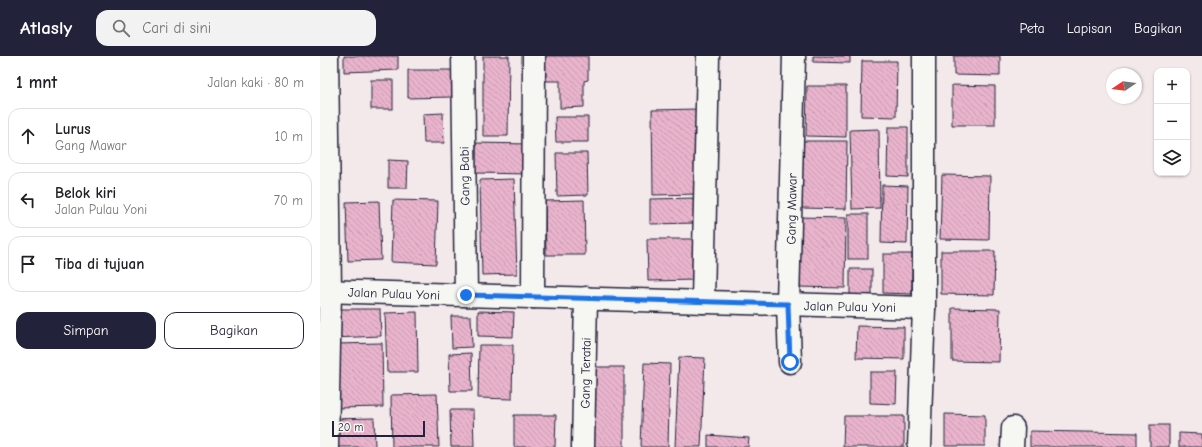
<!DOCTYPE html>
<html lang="id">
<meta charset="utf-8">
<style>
body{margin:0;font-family:"Comic Neue",sans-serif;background:#f2f2f2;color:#202124}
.controls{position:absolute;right:12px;top:12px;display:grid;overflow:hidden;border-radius:8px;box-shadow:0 1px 3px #0004}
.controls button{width:36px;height:36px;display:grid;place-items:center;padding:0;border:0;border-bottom:1px solid #e0e0e0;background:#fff;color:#202124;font:20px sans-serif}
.compass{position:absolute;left:786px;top:12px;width:36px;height:36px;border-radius:50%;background:#fff;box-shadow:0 1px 3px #0004;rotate:257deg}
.scale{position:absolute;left:12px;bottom:10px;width:93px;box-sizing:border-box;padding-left:4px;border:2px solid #22223b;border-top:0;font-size:11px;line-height:14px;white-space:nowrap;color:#22223b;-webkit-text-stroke:3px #f6f6f2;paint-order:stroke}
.stop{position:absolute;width:12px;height:12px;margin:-9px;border:3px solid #1a73e8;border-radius:50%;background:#fff}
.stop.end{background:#1a73e8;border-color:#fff;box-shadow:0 1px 4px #0008}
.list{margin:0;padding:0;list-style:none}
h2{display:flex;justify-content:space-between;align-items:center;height:52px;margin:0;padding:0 16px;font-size:17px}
h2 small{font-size:13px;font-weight:400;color:#757577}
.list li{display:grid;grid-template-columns:26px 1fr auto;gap:12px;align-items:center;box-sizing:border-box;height:56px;margin:0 8px 8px;padding:0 8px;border:1px solid #e0e0e0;border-radius:12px}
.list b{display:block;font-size:15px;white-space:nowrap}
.list p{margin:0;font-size:13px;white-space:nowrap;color:#757577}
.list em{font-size:13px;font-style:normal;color:#757577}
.actions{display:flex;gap:8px;padding:12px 16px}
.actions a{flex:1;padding:9px 0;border:1px solid #22223b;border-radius:12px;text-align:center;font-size:14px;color:#22223b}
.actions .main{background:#22223b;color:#fff}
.icon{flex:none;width:22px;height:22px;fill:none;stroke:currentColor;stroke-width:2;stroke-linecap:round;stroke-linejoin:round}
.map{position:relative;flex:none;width:882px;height:391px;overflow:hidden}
header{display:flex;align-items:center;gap:24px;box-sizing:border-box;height:56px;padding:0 20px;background:#22223b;color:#fff}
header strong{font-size:19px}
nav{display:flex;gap:22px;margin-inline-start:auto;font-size:14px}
.search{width:280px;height:36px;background:#f2f2f2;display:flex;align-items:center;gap:10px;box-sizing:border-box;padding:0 14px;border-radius:12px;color:#757577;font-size:15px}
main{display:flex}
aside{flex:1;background:#fff}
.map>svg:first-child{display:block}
.building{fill:url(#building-back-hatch);stroke:#22223b}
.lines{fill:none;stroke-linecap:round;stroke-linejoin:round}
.minor-casing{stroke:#22223b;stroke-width:25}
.minor{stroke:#f6f6f2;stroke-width:22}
.route{stroke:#1a73e8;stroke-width:5}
.labels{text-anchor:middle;stroke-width:3;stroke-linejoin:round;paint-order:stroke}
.street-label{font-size:13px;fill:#22223b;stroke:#f6f6f2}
</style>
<header>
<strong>Atlasly</strong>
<div class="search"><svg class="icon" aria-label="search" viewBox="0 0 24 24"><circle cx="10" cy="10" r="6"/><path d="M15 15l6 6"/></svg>Cari di sini</div>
<nav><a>Peta</a><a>Lapisan</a><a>Bagikan</a></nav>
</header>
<main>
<aside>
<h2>1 mnt<small>Jalan kaki · 80 m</small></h2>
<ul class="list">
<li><svg class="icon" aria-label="ahead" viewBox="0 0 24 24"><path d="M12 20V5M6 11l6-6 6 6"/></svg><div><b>Lurus</b><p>Gang Mawar</p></div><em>10 m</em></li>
<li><svg class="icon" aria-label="left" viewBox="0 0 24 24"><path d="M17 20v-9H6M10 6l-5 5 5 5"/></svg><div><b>Belok kiri</b><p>Jalan Pulau Yoni</p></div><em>70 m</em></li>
<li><svg class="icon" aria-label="arrive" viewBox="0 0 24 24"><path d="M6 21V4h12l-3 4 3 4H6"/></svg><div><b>Tiba di tujuan</b></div></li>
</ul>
<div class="actions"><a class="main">Simpan</a><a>Bagikan</a></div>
</aside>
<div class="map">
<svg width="882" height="391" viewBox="0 0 882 391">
<defs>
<pattern id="building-back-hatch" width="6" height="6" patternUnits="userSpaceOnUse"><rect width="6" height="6" fill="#e9b3cc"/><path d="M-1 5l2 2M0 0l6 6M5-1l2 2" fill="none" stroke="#c89ab0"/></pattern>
</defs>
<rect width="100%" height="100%" fill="#f3e9ea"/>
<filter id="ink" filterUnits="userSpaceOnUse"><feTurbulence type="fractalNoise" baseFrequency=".025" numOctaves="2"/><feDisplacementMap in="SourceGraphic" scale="8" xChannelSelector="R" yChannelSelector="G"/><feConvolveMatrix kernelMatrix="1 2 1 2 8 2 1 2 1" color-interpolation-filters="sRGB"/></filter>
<g filter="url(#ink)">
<!-- building -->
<g class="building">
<path d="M24 0H78V14L24 16Z"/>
<path d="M163 0H189L188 80H163Z"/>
<path d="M225 0H268V24L264 25V51L240 52V25H226Z"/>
<path d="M493 0H530V7L493 6Z"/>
<path d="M634 0H680V20L634 19Z"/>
<path d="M542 5H577L576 61 541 60Z"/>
<path d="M88 14H132V41L88 42Z"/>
<rect x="51" y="24" width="22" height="29"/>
<path d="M632 29 675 30V69H632Z"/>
<path d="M487 30H526V81L486 80Z"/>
<path d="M378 53 379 138 333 139 332 54Z"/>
<path d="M123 57 124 87H104L103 58Z"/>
<path d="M235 61H268V86H236Z"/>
<path d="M568 71H588V121L567 120Z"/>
<path d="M559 73 560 152 532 153 530 74Z"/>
<path d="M483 85H527L526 153 482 152Z"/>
<path d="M156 87 209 88 208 118 155 117Z"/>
<path d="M236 97H267L268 139 237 140Z"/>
<path d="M68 104 88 105 87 132H68Z"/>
<path d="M622 119 670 120 669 184 620 183Z"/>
<path d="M194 123 197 218 162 219 160 124Z"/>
<path d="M562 129 588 130 587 188 561 187Z"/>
<path d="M377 142V167L330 168V143Z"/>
<path d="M73 144 118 145 116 208 71 206Z"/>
<path d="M264 144 265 199H226L225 145Z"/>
<path d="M59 145 61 204 28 205 26 146Z"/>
<rect x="528" y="158" width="20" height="45"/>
<path d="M478 161 526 162 525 232 477 231Z"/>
<path d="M327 183H375L376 224 328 225Z"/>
<path d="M621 195H675L674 239 621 238Z"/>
<path d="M563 198H592V238L563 237Z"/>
<rect x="530" y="213" width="22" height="29"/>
<path d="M632 252 680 253 679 306 632 305Z"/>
<path d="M12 253H60L61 280 12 282Z"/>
<path d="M158 255 194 256 193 281 158 280Z"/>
<path d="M97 256 98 316H67L65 257Z"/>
<path d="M131 260H151L152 291 132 292Z"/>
<path d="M537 270 584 271V303L536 302Z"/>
<path d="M62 287 63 351 16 352 15 288Z"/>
<path d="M159 289H193L192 343 158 342Z"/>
<path d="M151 297 152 335H130L129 298Z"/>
<path d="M359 301 385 302 381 391H355Z"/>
<path d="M324 307 350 308 348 391H321Z"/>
<rect x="269" y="311" width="35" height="80"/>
<path d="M550 316H577L576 348 550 347Z"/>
<path d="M117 338 119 391H72L71 339Z"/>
<path d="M130 354H153L154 391H131Z"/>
<path d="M625 358 665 359V390H625Z"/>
<path d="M194 359H236L235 391H194Z"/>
<path d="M524 360H584V391H523Z"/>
<path d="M54 362 55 391H12L11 363Z"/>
<rect x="830" y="369" width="19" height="22"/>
<path d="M710 375 817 377V391H710Z"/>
<path d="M859 377 882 378V391H859Z"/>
<path d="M388 379 429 382 428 391H388Z"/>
</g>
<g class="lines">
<!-- minor casing -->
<g class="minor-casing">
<g id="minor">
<path d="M143 0 146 239"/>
<path d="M0 235 604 252"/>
<path d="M213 241 214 0"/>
<path d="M383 246 388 0"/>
<path d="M470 306 468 248 474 0"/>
<path d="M7 391 10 235 7 0"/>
<path d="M263 391 266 242"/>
<path d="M599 391 604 252V0"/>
<path d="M692 391 693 372"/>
</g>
</g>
<!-- minor -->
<use href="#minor" class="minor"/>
</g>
</g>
<g class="lines" filter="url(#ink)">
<!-- route -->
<path class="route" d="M146 239 468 248 470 306"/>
</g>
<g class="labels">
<!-- street labels -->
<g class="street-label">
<text transform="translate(144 120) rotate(-91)" y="5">Gang Babi</text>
<text transform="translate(471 153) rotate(-89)" y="5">Gang Mawar</text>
<text transform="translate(74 237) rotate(2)" y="5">Jalan Pulau Yoni</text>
<text transform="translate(530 250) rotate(1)" y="5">Jalan Pulau Yoni</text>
<text transform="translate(265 317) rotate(-89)" y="5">Gang Teratai</text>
</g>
</g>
</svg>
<div class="controls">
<button>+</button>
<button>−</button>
<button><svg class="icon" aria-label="layers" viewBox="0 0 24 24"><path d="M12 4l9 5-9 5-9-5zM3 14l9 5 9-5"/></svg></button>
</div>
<svg class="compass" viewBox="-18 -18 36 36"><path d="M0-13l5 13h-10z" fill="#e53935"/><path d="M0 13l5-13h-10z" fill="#757577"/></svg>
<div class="scale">20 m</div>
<div class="stop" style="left:470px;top:306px"></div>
<div class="stop end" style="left:146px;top:239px"></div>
</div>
</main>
